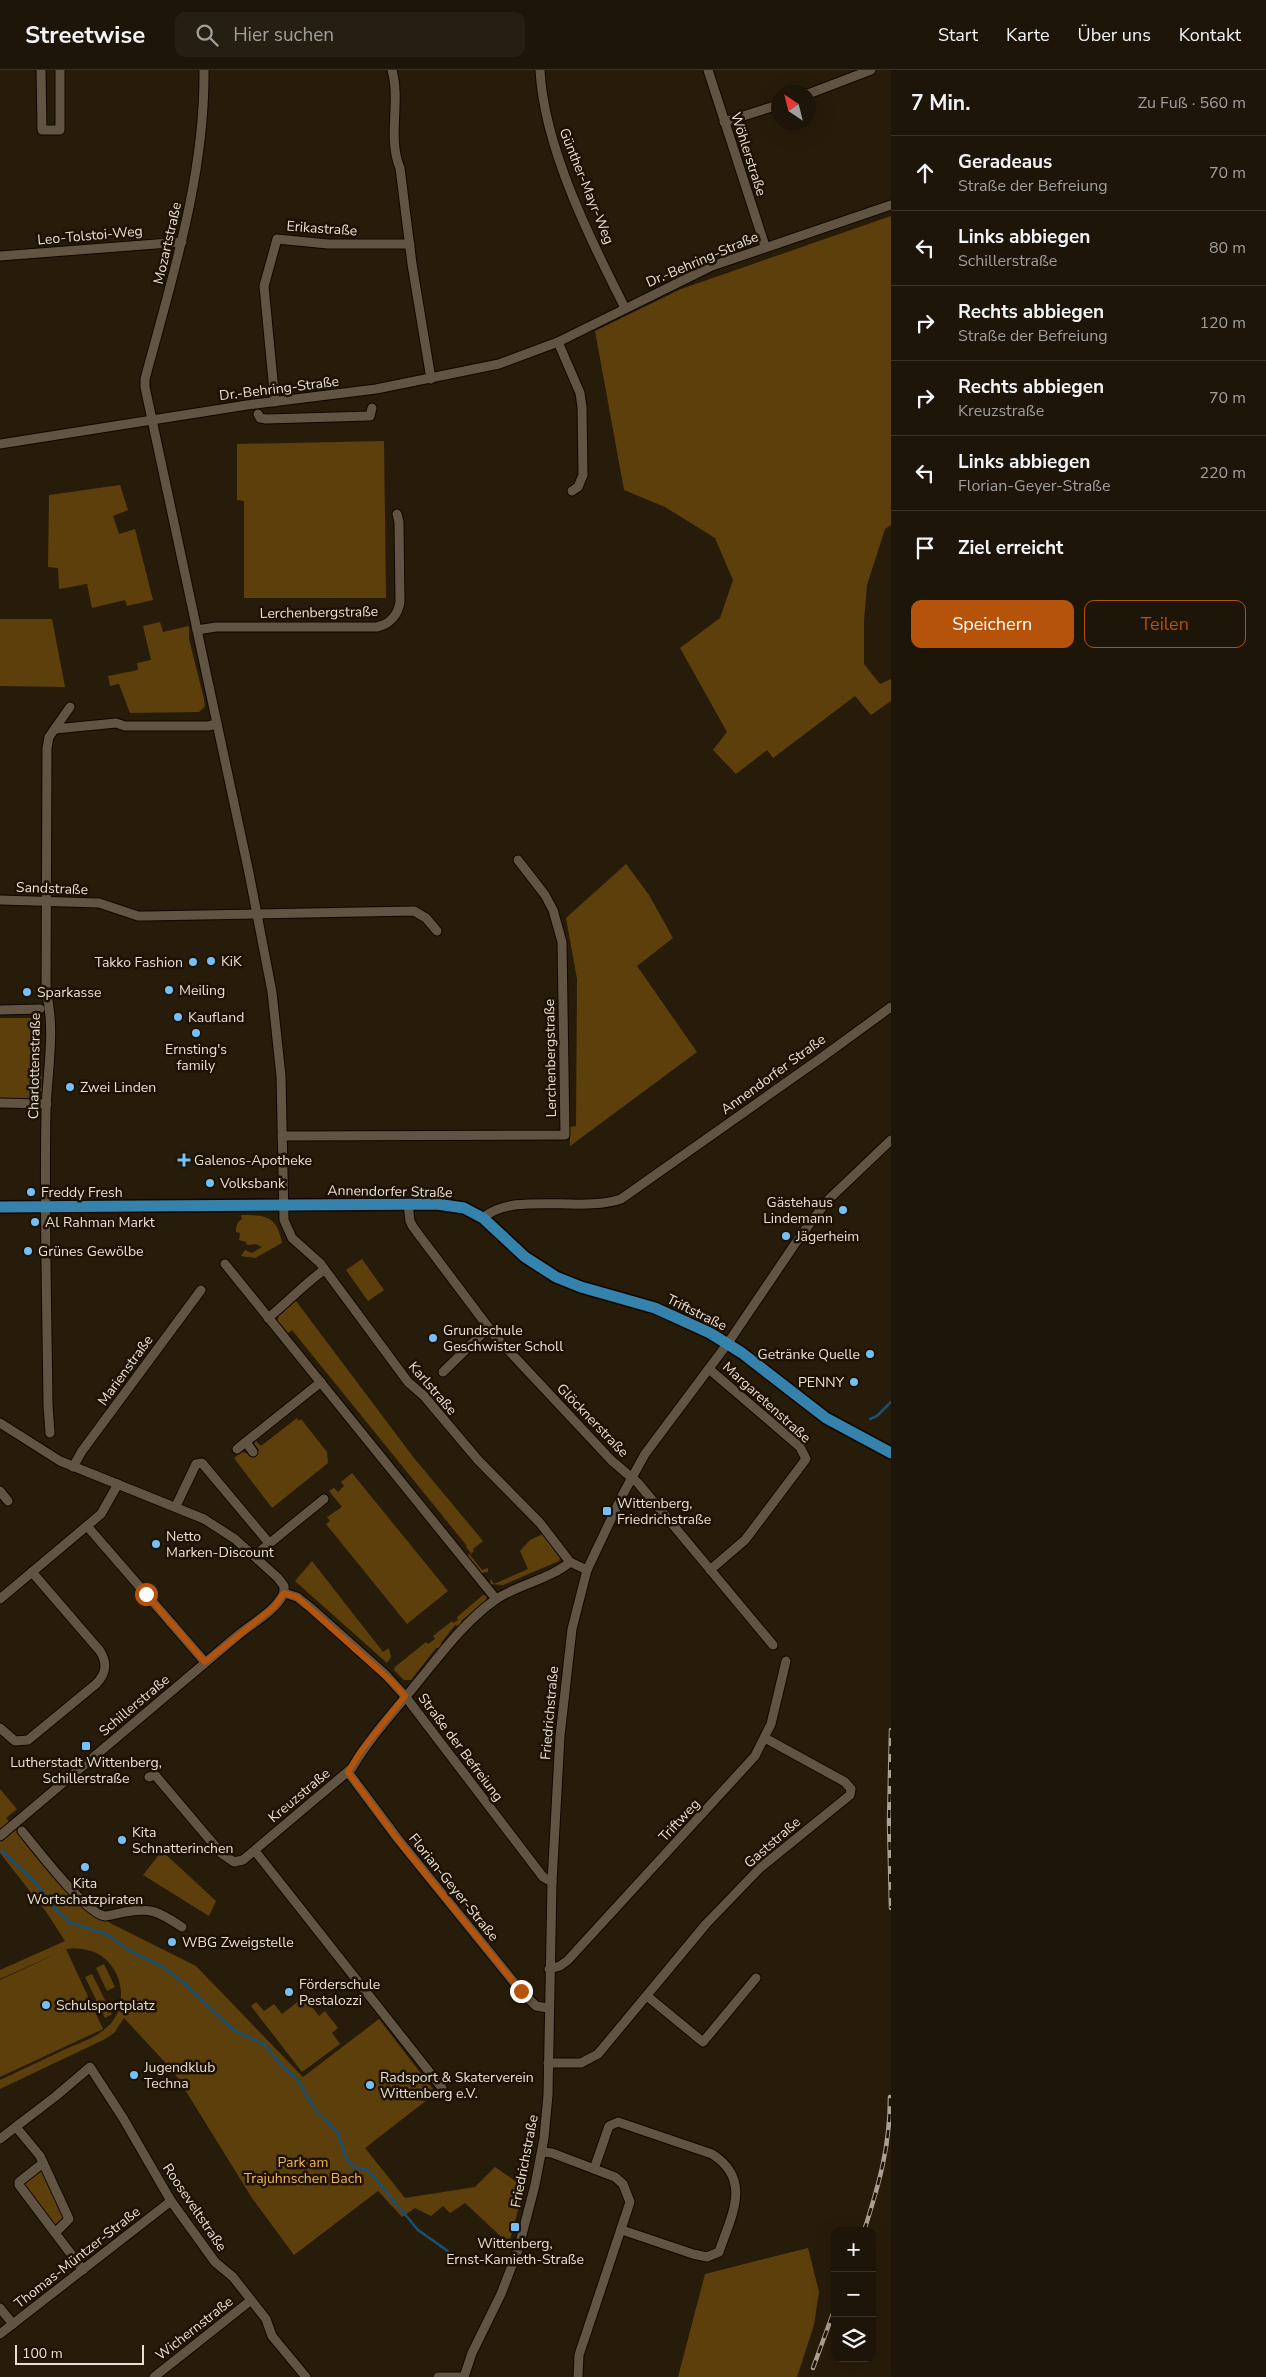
<!DOCTYPE html>
<html lang="de">
<meta charset="utf-8">
<style>
body{margin:0;font-family:"Nunito Sans",sans-serif;background:#251e12;color:#f1f3f6}
.controls{position:absolute;right:15px;bottom:15px;display:grid;overflow:hidden;border-radius:10px;box-shadow:0 5px 20px #0002}
.controls button{width:45px;height:45px;display:grid;place-items:center;padding:0;border:0;border-bottom:1px solid #3b3429;background:#1d1508;color:#f1f3f6;font:25px sans-serif}
.compass{position:absolute;left:771px;top:15px;width:45px;height:45px;border-radius:50%;background:#1d1508;box-shadow:0 5px 20px #0002;rotate:325deg}
.scale{position:absolute;left:15px;bottom:12px;width:129px;box-sizing:border-box;padding-left:5px;border:2px solid #e7dfd4;border-top:0;font-size:14px;line-height:18px;white-space:nowrap;color:#e7dfd4;-webkit-text-stroke:4px #1d1203;paint-order:stroke}
.stop{position:absolute;width:15px;height:15px;margin:-11px;border:4px solid #b45309;border-radius:50%;background:#fff}
.stop.end{background:#b45309;border-color:#fff;box-shadow:0 1px 5px #0008}
.list{margin:0;padding:0;list-style:none}
h2{display:flex;justify-content:space-between;align-items:center;height:65px;margin:0;padding:0 20px;font-size:21px}
h2 small{font-size:16px;font-weight:400;color:#a09f9c}
.list li{display:grid;grid-template-columns:32px 1fr auto;gap:15px;align-items:center;box-sizing:border-box;height:75px;padding:0 20px;border-top:1px solid #3b3429}
.list b{display:block;font-size:19px;white-space:nowrap}
.list p{margin:0;font-size:16px;white-space:nowrap;color:#a09f9c}
.list em{font-size:16px;font-style:normal;color:#a09f9c}
.actions{display:flex;gap:10px;padding:15px 20px}
.actions a{flex:1;padding:11px 0;border:1px solid #b45309;border-radius:10px;text-align:center;font-size:18px;color:#b45309}
.actions .main{background:#b45309;color:#fff}
.icon{flex:none;width:28px;height:28px;fill:none;stroke:currentColor;stroke-width:2;stroke-linecap:round;stroke-linejoin:round}
.map{position:relative;flex:none;width:891px;height:2307px;overflow:hidden}
header{display:flex;align-items:center;gap:30px;box-sizing:border-box;height:70px;padding:0 25px;background:#1d1508;border-bottom:1px solid #3b3429}
header strong{font-size:24px}
nav{display:flex;gap:28px;margin-inline-start:auto;font-size:18px}
.search{width:350px;height:45px;background:#251e12;display:flex;align-items:center;gap:12px;box-sizing:border-box;padding:0 18px;border-radius:10px;color:#a09f9c;font-size:19px}
main{display:flex}
aside{flex:1;background:#1d1508}
.map>svg:first-child{display:block}
.green{fill:#5d3f0b}
.lines{fill:none;stroke-linecap:round;stroke-linejoin:round}
.stream{stroke:#165177;stroke-width:2.5}
.minor-casing{stroke:#0f0600;stroke-width:11}
.major-casing{stroke:#0f0600;stroke-width:14}
.minor{stroke:#625442;stroke-width:9}
.major{stroke:#3583ac;stroke-width:11}
.rail-casing{stroke:#aaa194;stroke-width:4.5}
.rail{stroke:#1d1203;stroke-width:2.5;stroke-dasharray:8;stroke-linecap:butt}
.route{stroke:#b45309;stroke-width:6}
.poi-dot{fill:#76c0f7;stroke:#1d1203;stroke-width:2}
.labels{text-anchor:middle;stroke-width:5;stroke-linejoin:round;paint-order:stroke}
.street-label{font-size:14px;fill:#e7dfd4;stroke:#1d1203}
.poi-label{font-size:14px;fill:#e7dfd4;stroke:#1d1203;text-anchor:start}
.park-label{font-size:14px;fill:#f5b64f;stroke:#1d1203}
</style>
<header>
<strong>Streetwise</strong>
<div class="search"><svg class="icon" aria-label="search" viewBox="0 0 24 24"><circle cx="10" cy="10" r="6"/><path d="M15 15l6 6"/></svg>Hier suchen</div>
<nav><a>Start</a><a>Karte</a><a>Über uns</a><a>Kontakt</a></nav>
</header>
<main>
<div class="map">
<svg width="891" height="2307" viewBox="0 0 891 2307">
<rect width="100%" height="100%" fill="#271c0a"/>
<!-- green -->
<g class="green">
<path d="M891 146V455L885 459 867 515 864 551V594L880 614 891 609V631L871 645 855 626 773 688 767 680 736 704 713 680 727 662 680 578 720 548 733 510 715 468 665 437 624 420 595 261 681 219Z"/>
<path d="M384 371 386 528H244V431L237 430V374Z"/>
<path d="M120 415 128 440 113 446 119 464 135 459 153 530 127 536 125 530 92 538 87 514 59 519 58 498 48 497 49 425Z"/>
<path d="M0 549H52L65 617 0 616Z"/>
<path d="M160 552 163 562 189 556V569L204 629 205 636 199 642 130 643 119 614 110 616 108 606 138 600 137 593 151 590 143 556Z"/>
<path d="M626 794 649 825 673 868 637 896 697 982 570 1076V1057L576 1056 577 909 566 848Z"/>
<path d="M0 948H41L42 1030H0Z"/>
<path d="M241 1145C266 1145 277 1146 282 1173L255 1188 241 1186 245 1180 252 1183 262 1177 256 1174 247 1175 246 1172 239 1170 240 1163 236 1162C236 1157 237 1151 242 1149Z"/>
<path d="M362 1189 384 1220 368 1231 346 1200Z"/>
<path d="M296 1231 414 1388 483 1471 473 1479 474 1481 470 1485 482 1500 488 1498V1502L480 1503 467 1486 471 1483 466 1477 467 1476 292 1260 287 1264 277 1252 279 1244Z"/>
<path d="M297 1348 299 1351 301 1349 327 1382 328 1393 272 1438 234 1388 242 1382 252 1385 259 1380 254 1373 256 1371 261 1376Z"/>
<path d="M352 1403 448 1521 407 1554 326 1454 330 1451 327 1447 342 1437 329 1421 334 1418 338 1422 344 1416 341 1412Z"/>
<path d="M543 1464 560 1488 559 1491 503 1515 490 1514 491 1509 494 1514 528 1499 520 1481 530 1470Z"/>
<path d="M312 1491 383 1582 389 1578 391 1587 387 1593 295 1511Z"/>
<path d="M483 1525 487 1526 485 1533 462 1550 460 1556 455 1555 441 1573V1578H436L411 1610H404L394 1600 395 1597 426 1572 428 1574 435 1569 433 1566 452 1551 453 1553 458 1550 457 1547Z"/>
<path d="M0 1719 17 1739 6 1748 84 1838 112 1854 196 1896 303 2007 379 1949 436 2023 365 2078 405 2128 475 2117 495 2097 524 2117 509 2174 465 2133 450 2143 443 2136 431 2146 415 2138 402 2147 378 2121 294 2185 252 2128 174 2002 124 1948 114 1963 105 1969 0 2019V2010C23 1999 47 1988 70 1977 82 1972 97 1967 107 1957 124 1943 125 1915 113 1898 102 1881 84 1877 66 1879L103 1959 0 2007V1910L64 1880 0 1909V1900L65 1871 47 1843 0 1783Z"/>
<path d="M162 1781 216 1831 209 1846 143 1805Z"/>
<path d="M104 1894 115 1917 107 1921 96 1898Z"/>
<path d="M92 1904 112 1944 105 1948 85 1907Z"/>
<path d="M304 1927 319 1946 325 1941 338 1958 332 1963 340 1974 302 2002 251 1936 256 1932 264 1941 274 1934 282 1944Z"/>
<path d="M38 2100 45 2102 64 2143 63 2149 56 2154 51 2155 23 2115 26 2109Z"/>
<path d="M808 2178 819 2222 814 2255 797 2307H678L705 2204Z"/>
</g>
<g class="lines">
<!-- stream -->
<g class="stream">
<path d="M870 1349 877 1346 891 1332"/>
<path d="M2 1781 34 1811 55 1838 71 1853 106 1864 132 1882 163 1897 185 1914 233 1960 264 1974 281 1995 298 2010 315 2039 338 2063 347 2090 353 2097 368 2100 418 2160 445 2179 460 2193"/>
</g>
<!-- minor casing -->
<g class="minor-casing">
<g id="minor">
<path d="M41 0 42 60H60V0"/>
<path d="M204 0C205 106 172 208 145 309V317L249 803 272 922 281 1006 284 1150 292 1168 320 1193 408 1312 424 1326 478 1390 540 1453 570 1492 587 1500"/>
<path d="M392 0C401 32 387 67 400 98L412 194 431 309"/>
<path d="M540 0C544 77 590 169 625 238"/>
<path d="M708 0 765 176"/>
<path d="M808 24 871 0"/>
<path d="M724 52 778 35"/>
<path d="M0 186 182 172"/>
<path d="M558 272 580 323 582 337 583 405 578 417 572 421"/>
<path d="M275 332 264 216 277 169 328 174H410"/>
<path d="M258 344 260 348 266 349 370 346 372 338"/>
<path d="M0 374 247 335 376 319 499 294 558 272 712 196 891 135"/>
<path d="M197 560 216 557H377C390 554 398 545 400 532L399 452 397 444"/>
<path d="M55 659 116 653 125 656H208L217 654"/>
<path d="M0 830 99 833 138 846H146L414 841 426 848 437 861"/>
<path d="M0 940 40 939"/>
<path d="M0 1033 47 1034"/>
<path d="M282 1066 565 1065 562 872 553 840 545 825 518 790"/>
<path d="M408 1134 410 1151 413 1157 495 1266 612 1391 638 1413 773 1575"/>
<path d="M483 1148C513 1121 581 1143 621 1129L821 988 891 937"/>
<path d="M225 1194 496 1529"/>
<path d="M268 1248C288 1232 304 1214 324 1200"/>
<path d="M709 1299 800 1377 806 1389 745 1470 710 1500"/>
<path d="M443 1302 488 1258"/>
<path d="M0 1353 60 1391 204 1449 235 1469 278 1508 284 1516V1523"/>
<path d="M50 1363 48 1335C47 1237 44 1140 46 1042 47 1002 56 960 46 921L47 678 49 667 70 637"/>
<path d="M246 1372 253 1382"/>
<path d="M237 1379 321 1312"/>
<path d="M73 1397 82 1381 201 1220"/>
<path d="M0 1421 8 1431"/>
<path d="M176 1436 196 1394 202 1393 269 1473"/>
<path d="M87 1456 205 1592"/>
<path d="M254 1486 324 1429"/>
<path d="M284 1523 297 1527 311 1538 385 1604 405 1626 543 1807 552 1812"/>
<path d="M0 1529 101 1444 118 1414"/>
<path d="M0 1658 15 1671 28 1670 96 1614C106 1604 108 1594 100 1581L32 1502"/>
<path d="M348 1702 398 1769 521 1921 536 1936 548 1938"/>
<path d="M149 1707 155 1705 221 1783 234 1792 243 1790 352 1698C370 1667 394 1642 417 1613 441 1584 464 1552 495 1530 518 1514 549 1510 570 1492"/>
<path d="M22 1761C36 1778 86 1844 105 1846 111 1846 119 1843 125 1842 152 1837 159 1842 182 1857"/>
<path d="M0 1766 237 1566C252 1553 275 1542 284 1523"/>
<path d="M255 1781 442 2018"/>
<path d="M549 1899 560 1896 568 1890 755 1686 771 1654 786 1591"/>
<path d="M647 1926 703 1972 756 1908"/>
<path d="M548 1993H581L598 1984 706 1854 760 1798 850 1725 851 1719 845 1712 765 1668"/>
<path d="M16 2057 40 2086 69 2149 55 2163"/>
<path d="M0 2069 56 2026 90 1997 123 2048 171 2131 215 2192 233 2207 266 2249 272 2266 306 2307"/>
<path d="M542 2082 552 2083 615 2107 623 2114 630 2132 579 2285 578 2307"/>
<path d="M43 2093 19 2112V2115L83 2200"/>
<path d="M594 2099 609 2056 618 2052 712 2084C753 2110 731 2146 719 2182L707 2187 693 2184 622 2160"/>
<path d="M0 2238 13 2254"/>
<path d="M0 2264 171 2131"/>
<path d="M154 2307 250 2231"/>
<path d="M438 2307H463"/>
<path d="M464 2307 472 2283 501 2224 518 2180 535 2115 544 2068 548 2025 552 1812 560 1666 572 1559 587 1500 623 1424 645 1384 728 1273 799 1168 827 1131 891 1070"/>
</g>
</g>
<!-- major casing -->
<g class="major-casing">
<path id="major" d="M0 1137 437 1134 464 1138 483 1148 525 1187 556 1207 581 1217 655 1238 710 1263 742 1283 826 1348 891 1383"/>
</g>
<!-- minor -->
<use href="#minor" class="minor"/>
<!-- major -->
<use href="#major" class="major"/>
<!-- rail casing -->
<g class="rail-casing">
<g id="rail">
<path d="M891 1660 889 1752 891 1838"/>
<path d="M864 2161C879 2114 890 2077 890 2027"/>
<path d="M813 2298 835 2238"/>
</g>
</g>
<!-- rail -->
<use href="#rail" class="rail"/>
</g>
<g class="lines">
<!-- route -->
<path class="route" d="M146 1524 205 1592 274 1537 284 1523 297 1527 392 1612 405 1626 361 1681 348 1702 398 1770 521 1921"/>
</g>
<!-- markers -->
<g class="poi-dot">
<circle cx="211" cy="891" r="5"/>
<circle cx="193" cy="892" r="5"/>
<circle cx="169" cy="920" r="5"/>
<circle cx="27" cy="922" r="5"/>
<circle cx="178" cy="947" r="5"/>
<circle cx="196" cy="963" r="5"/>
<circle cx="70" cy="1017" r="5"/>
<path d="M181.5 1082.5h5v5h5v5h-5v5h-5v-5h-5v-5h5z"/>
<circle cx="210" cy="1113" r="5"/>
<circle cx="31" cy="1122" r="5"/>
<circle cx="843" cy="1140" r="5"/>
<circle cx="35" cy="1152" r="5"/>
<circle cx="786" cy="1166" r="5"/>
<circle cx="28" cy="1181" r="5"/>
<circle cx="433" cy="1268" r="5"/>
<circle cx="870" cy="1284" r="5"/>
<circle cx="854" cy="1312" r="5"/>
<rect x="602" y="1436" width="10" height="10" rx="2.5"/>
<circle cx="156" cy="1474" r="5"/>
<rect x="81" y="1671" width="10" height="10" rx="2.5"/>
<circle cx="122" cy="1770" r="5"/>
<circle cx="85" cy="1797" r="5"/>
<circle cx="172" cy="1872" r="5"/>
<circle cx="289" cy="1922" r="5"/>
<circle cx="46" cy="1935" r="5"/>
<circle cx="134" cy="2005" r="5"/>
<circle cx="370" cy="2015" r="5"/>
<rect x="510" y="2152" width="10" height="10" rx="2.5"/>
</g>
<g class="labels">
<!-- street labels -->
<g class="street-label">
<text transform="translate(749 84) rotate(72)" y="5">Wöhlerstraße</text>
<text transform="translate(587 116) rotate(68)" y="5">Günther-Mayr-Weg</text>
<text transform="translate(322 158) rotate(4)" y="5">Erikastraße</text>
<text transform="translate(90 165) rotate(-5)" y="5">Leo-Tolstoi-Weg</text>
<text transform="translate(167 173) rotate(-77)" y="5">Mozartstraße</text>
<text transform="translate(702 189) rotate(-23)" y="5">Dr.-Behring-Straße</text>
<text transform="translate(279 318) rotate(-7)" y="5">Dr.-Behring-Straße</text>
<text transform="translate(319 542) rotate(-1)" y="5">Lerchenbergstraße</text>
<text transform="translate(52 818) rotate(2)" y="5">Sandstraße</text>
<text transform="translate(550 988) rotate(-91)" y="5">Lerchenbergstraße</text>
<text transform="translate(34 996) rotate(-89)" y="5">Charlottenstraße</text>
<text transform="translate(773 1004) rotate(-36)" y="5">Annendorfer Straße</text>
<text transform="translate(390 1121) rotate(1)" y="5">Annendorfer Straße</text>
<text transform="translate(697 1242) rotate(26)" y="5">Triftstraße</text>
<text transform="translate(125 1300) rotate(-54)" y="5">Marienstraße</text>
<text transform="translate(433 1318) rotate(49)" y="5">Karlstraße</text>
<text transform="translate(767 1332) rotate(42)" y="5">Margaretenstraße</text>
<text transform="translate(593 1350) rotate(46)" y="5">Glöcknerstraße</text>
<text transform="translate(134 1635) rotate(-40)" y="5">Schillerstraße</text>
<text transform="translate(549 1643) rotate(-85)" y="5">Friedrichstraße</text>
<text transform="translate(461 1677) rotate(53)" y="5">Straße der Befreiung</text>
<text transform="translate(299 1725) rotate(-40)" y="5">Kreuzstraße</text>
<text transform="translate(679 1750) rotate(-47)" y="5">Triftweg</text>
<text transform="translate(772 1772) rotate(-41)" y="5">Gaststraße</text>
<text transform="translate(454 1817) rotate(51)" y="5">Florian-Geyer-Straße</text>
<text transform="translate(524 2091) rotate(-79)" y="5">Friedrichstraße</text>
<text transform="translate(195 2137) rotate(56)" y="5">Rooseveltstraße</text>
<text transform="translate(77 2187) rotate(-38)" y="5">Thomas-Müntzer-Straße</text>
<text transform="translate(194 2258) rotate(-38)" y="5">Wichernstraße</text>
</g>
<!-- poi labels -->
<g class="poi-label">
<text x="221" y="896">KiK</text>
<text x="183" y="897" text-anchor="end">Takko Fashion</text>
<text x="179" y="925">Meiling</text>
<text x="37" y="927">Sparkasse</text>
<text x="188" y="952">Kaufland</text>
<text x="196" y="984" text-anchor="middle">Ernsting's<tspan x="196" dy="16">family</tspan></text>
<text x="80" y="1022">Zwei Linden</text>
<text x="194" y="1095">Galenos-Apotheke</text>
<text x="220" y="1118">Volksbank</text>
<text x="41" y="1127">Freddy Fresh</text>
<text x="833" y="1137" text-anchor="end">Gästehaus<tspan x="833" dy="16">Lindemann</tspan></text>
<text x="45" y="1157">Al Rahman Markt</text>
<text x="796" y="1171">Jägerheim</text>
<text x="38" y="1186">Grünes Gewölbe</text>
<text x="443" y="1265">Grundschule<tspan x="443" dy="16">Geschwister Scholl</tspan></text>
<text x="860" y="1289" text-anchor="end">Getränke Quelle</text>
<text x="844" y="1317" text-anchor="end">PENNY</text>
<text x="617" y="1438">Wittenberg,<tspan x="617" dy="16">Friedrichstraße</tspan></text>
<text x="166" y="1471">Netto<tspan x="166" dy="16">Marken-Discount</tspan></text>
<text x="86" y="1697" text-anchor="middle">Lutherstadt Wittenberg,<tspan x="86" dy="16">Schillerstraße</tspan></text>
<text x="132" y="1767">Kita<tspan x="132" dy="16">Schnatterinchen</tspan></text>
<text x="85" y="1818" text-anchor="middle">Kita<tspan x="85" dy="16">Wortschatzpiraten</tspan></text>
<text x="182" y="1877">WBG Zweigstelle</text>
<text x="299" y="1919">Förderschule<tspan x="299" dy="16">Pestalozzi</tspan></text>
<text x="56" y="1940">Schulsportplatz</text>
<text x="144" y="2002">Jugendklub<tspan x="144" dy="16">Techna</tspan></text>
<text x="380" y="2012">Radsport &amp; Skaterverein<tspan x="380" dy="16">Wittenberg e.V.</tspan></text>
<text x="515" y="2178" text-anchor="middle">Wittenberg,<tspan x="515" dy="16">Ernst-Kamieth-Straße</tspan></text>
</g>
<!-- park labels -->
<g class="park-label">
<text x="303" y="2097">Park am<tspan x="303" dy="16">Trajuhnschen Bach</tspan></text>
</g>
</g>
</svg>
<div class="controls">
<button>+</button>
<button>−</button>
<button><svg class="icon" aria-label="layers" viewBox="0 0 24 24"><path d="M12 4l9 5-9 5-9-5zM3 14l9 5 9-5"/></svg></button>
</div>
<svg class="compass" viewBox="-18 -18 36 36"><path d="M0-13l5 13h-10z" fill="#e53935"/><path d="M0 13l5-13h-10z" fill="#a09f9c"/></svg>
<div class="scale">100 m</div>
<div class="stop" style="left:146px;top:1524px"></div>
<div class="stop end" style="left:521px;top:1921px"></div>
</div>
<aside>
<h2>7 Min.<small>Zu Fuß · 560 m</small></h2>
<ul class="list">
<li><svg class="icon" aria-label="ahead" viewBox="0 0 24 24"><path d="M12 20V5M6 11l6-6 6 6"/></svg><div><b>Geradeaus</b><p>Straße der Befreiung</p></div><em>70 m</em></li>
<li><svg class="icon" aria-label="left" viewBox="0 0 24 24"><path d="M17 20v-9H6M10 6l-5 5 5 5"/></svg><div><b>Links abbiegen</b><p>Schillerstraße</p></div><em>80 m</em></li>
<li><svg class="icon" aria-label="right" viewBox="0 0 24 24"><path d="M7 20v-9h11M14 6l5 5-5 5"/></svg><div><b>Rechts abbiegen</b><p>Straße der Befreiung</p></div><em>120 m</em></li>
<li><svg class="icon" aria-label="right" viewBox="0 0 24 24"><path d="M7 20v-9h11M14 6l5 5-5 5"/></svg><div><b>Rechts abbiegen</b><p>Kreuzstraße</p></div><em>70 m</em></li>
<li><svg class="icon" aria-label="left" viewBox="0 0 24 24"><path d="M17 20v-9H6M10 6l-5 5 5 5"/></svg><div><b>Links abbiegen</b><p>Florian-Geyer-Straße</p></div><em>220 m</em></li>
<li><svg class="icon" aria-label="arrive" viewBox="0 0 24 24"><path d="M6 21V4h12l-3 4 3 4H6"/></svg><div><b>Ziel erreicht</b></div></li>
</ul>
<div class="actions"><a class="main">Speichern</a><a>Teilen</a></div>
</aside>
</main>
